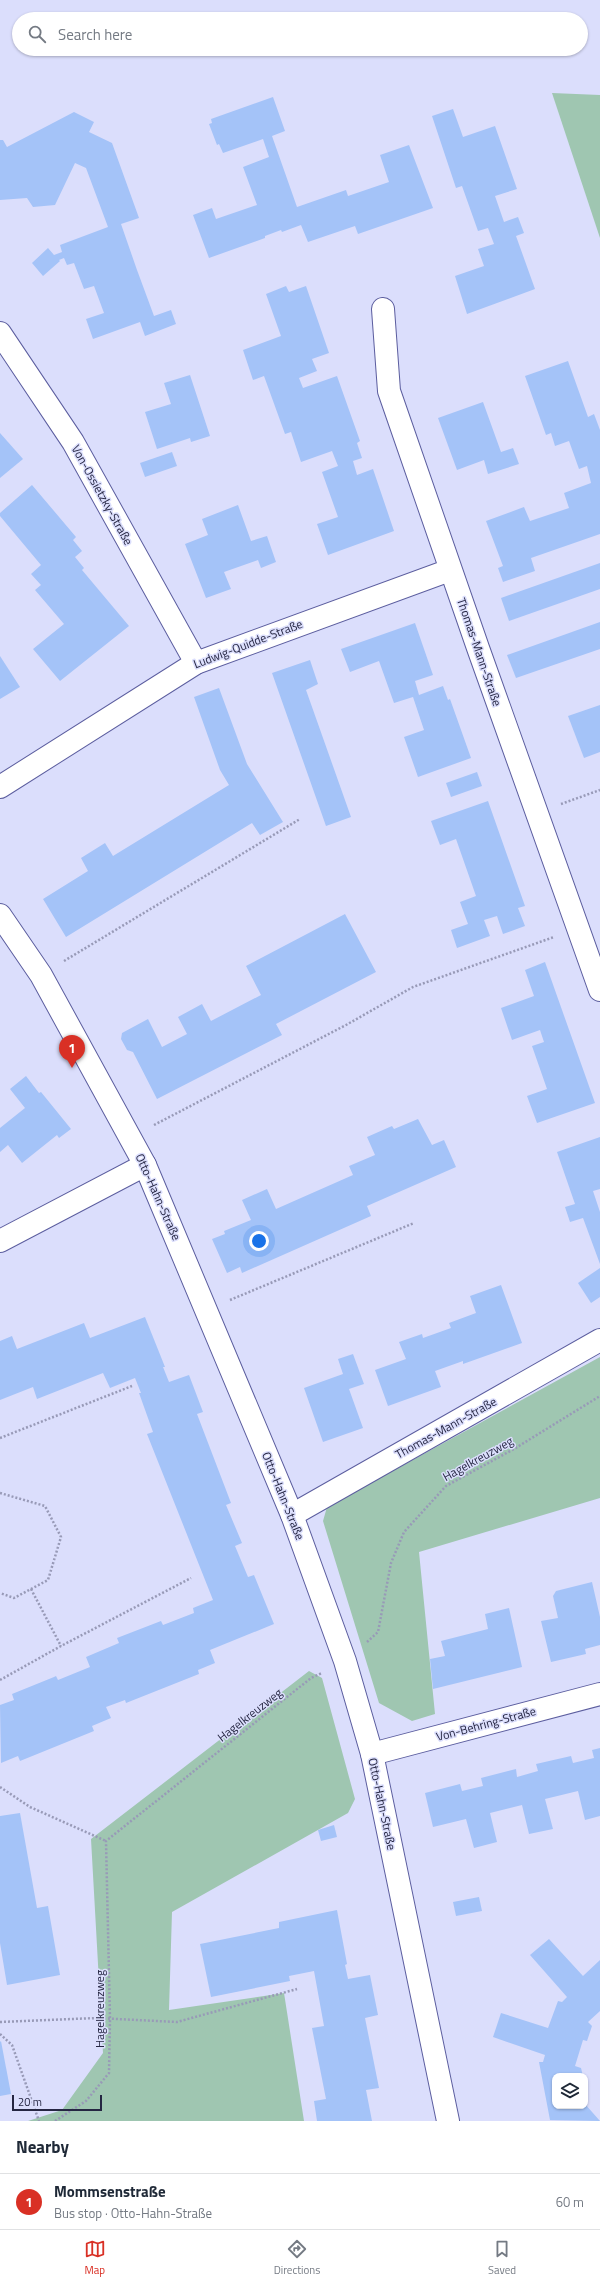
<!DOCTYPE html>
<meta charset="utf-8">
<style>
body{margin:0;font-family:"Titillium Web",sans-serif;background:#f2f2f3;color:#1f2937}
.controls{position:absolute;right:12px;bottom:12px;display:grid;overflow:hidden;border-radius:8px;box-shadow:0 1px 3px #0004}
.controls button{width:36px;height:36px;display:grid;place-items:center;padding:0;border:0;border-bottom:1px solid #e0e1e3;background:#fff;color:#1f2937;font:20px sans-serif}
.scale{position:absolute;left:12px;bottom:10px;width:90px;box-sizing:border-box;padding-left:4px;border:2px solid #252642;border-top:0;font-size:11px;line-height:14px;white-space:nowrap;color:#252642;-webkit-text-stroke:3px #dbdefc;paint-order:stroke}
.you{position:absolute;left:259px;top:1241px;width:14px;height:14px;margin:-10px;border:3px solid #fff;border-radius:50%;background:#1a73e8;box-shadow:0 0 0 6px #1a73e833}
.badge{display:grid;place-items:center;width:26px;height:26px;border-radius:50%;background:#d93025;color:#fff;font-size:13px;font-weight:700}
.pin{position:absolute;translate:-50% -33px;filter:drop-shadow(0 1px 2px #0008)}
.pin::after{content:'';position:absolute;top:21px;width:14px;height:12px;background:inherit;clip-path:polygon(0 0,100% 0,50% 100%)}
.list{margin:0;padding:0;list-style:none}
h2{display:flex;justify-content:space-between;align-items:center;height:52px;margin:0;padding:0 16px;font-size:17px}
h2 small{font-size:13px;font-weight:400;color:#747a83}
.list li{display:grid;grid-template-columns:26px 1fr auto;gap:12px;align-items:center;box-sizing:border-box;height:56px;padding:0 16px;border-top:1px solid #e0e1e3}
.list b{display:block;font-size:15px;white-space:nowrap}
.list p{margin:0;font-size:13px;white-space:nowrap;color:#747a83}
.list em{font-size:13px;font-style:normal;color:#747a83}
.icon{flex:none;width:22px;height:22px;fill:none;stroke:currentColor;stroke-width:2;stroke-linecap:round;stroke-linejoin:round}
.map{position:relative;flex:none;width:600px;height:2121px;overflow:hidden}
.search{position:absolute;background:#fff;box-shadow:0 1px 3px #0004;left:12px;right:12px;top:12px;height:44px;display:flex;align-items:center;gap:10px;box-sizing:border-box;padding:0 14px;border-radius:22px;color:#747a83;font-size:15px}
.sheet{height:108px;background:#fff}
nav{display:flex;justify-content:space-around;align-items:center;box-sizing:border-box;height:56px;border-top:1px solid #e0e1e3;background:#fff;font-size:11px;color:#747a83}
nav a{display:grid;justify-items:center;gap:2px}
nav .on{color:#d93025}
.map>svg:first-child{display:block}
.green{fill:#9fc6b1}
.building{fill:#a4c3f8}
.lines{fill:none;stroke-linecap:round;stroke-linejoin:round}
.street-casing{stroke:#5c5e9f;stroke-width:24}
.path{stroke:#989ab7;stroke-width:2.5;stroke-dasharray:2 2;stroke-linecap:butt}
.street{stroke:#fff;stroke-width:22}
.labels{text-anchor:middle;stroke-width:3;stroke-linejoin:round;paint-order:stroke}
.street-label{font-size:12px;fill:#252642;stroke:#dbdefc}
</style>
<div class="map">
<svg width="600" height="2121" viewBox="0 0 600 2121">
<rect width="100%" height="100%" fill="#dbdefc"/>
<!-- green -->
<g class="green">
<path d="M552 93 600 95V238Z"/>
<path d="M600 1357V1498L419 1552 435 1714 412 1721 379 1703 323 1521 327 1507Z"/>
<path d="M309 1671 322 1678 355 1799 348 1813 172 1912 169 2010 284 1993 304 2121H28L62 2110 103 2053 91 1839Z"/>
</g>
<!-- building -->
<g class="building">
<path d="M273 97 285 131 272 136 297 207 346 190 348 196 389 182 380 155 409 145 433 208 358 234 355 226 308 242 301 225 282 232 281 230 265 236V238L209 258 193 215 212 208 216 219 257 205 243 167 269 157 263 139 223 153 219 144 217 145 209 124 212 123 211 119Z"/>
<path d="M453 109 463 137 495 126 517 189 495 196 504 222 518 217 524 233 516 236 535 289 467 314 455 276 484 266 478 249 494 244 488 228 478 231 462 186 456 188 432 116Z"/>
<path d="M74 112 94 122 89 132 112 143 139 218 121 224 137 270 154 316 171 310 176 324 145 336 140 322 93 339 86 319 104 313 94 286 84 289 74 263 67 265 64 258 59 260 60 261 43 276 32 263 48 248 54 255 62 252 60 245 108 227 86 168 75 163 55 205 33 207 27 198 0 200V140H3L7 147Z"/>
<path d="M286 286 289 292 306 286 329 353 312 359 317 371 299 378 303 388 337 376 360 441 357 443 362 458 353 461 357 475 373 469 394 531 328 555 317 524 338 517 322 472 338 466 332 451 301 462 291 432 285 434 264 376 253 380 243 350 281 336 266 294Z"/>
<path d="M568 361 588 417 594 414 600 430V534L531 558 535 571 503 582 498 568 503 566 486 521 524 507 530 521 569 508 564 493 591 483 587 466 579 469 569 441 555 446 551 433 546 435 525 376Z"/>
<path d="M190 375 210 436 191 442 190 438 157 449 145 412 171 404 164 383Z"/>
<path d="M483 402 501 452 513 448 519 464 488 474 484 460 457 470 438 418Z"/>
<path d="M0 433 23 459 0 478Z"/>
<path d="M172 452 177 466 145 477 140 463Z"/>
<path d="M32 485 76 537 73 540 82 551 75 557 84 568 82 570 129 626 60 681 33 649 64 624 35 590 41 585 31 574 41 565 0 516V513Z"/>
<path d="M238 505 251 541 267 536 276 562 261 568 258 560 224 572 231 589 206 598 185 544 208 535 202 519Z"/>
<path d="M600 563V589L509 621 501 598Z"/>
<path d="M600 622V649L516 678 507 655Z"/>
<path d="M415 623 433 675 415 681 419 695 443 686 448 700 450 699 471 758 418 777 404 737 424 730 413 697 394 703 379 661 350 672 341 649Z"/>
<path d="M0 656 20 687 0 699Z"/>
<path d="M310 660 318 684 306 690 351 817 326 826 272 673Z"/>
<path d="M219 688 247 764 283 822 260 835 252 823 66 937 43 899 88 871 81 858 105 843 113 856 229 785 220 770 194 697Z"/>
<path d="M600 705V752L584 758 568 716Z"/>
<path d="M477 772 482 786 451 797 446 783Z"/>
<path d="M488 801 525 906 518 908 525 926 503 934 497 916 484 920 490 936 457 948 451 930 468 924 460 902 476 896 456 839 440 845 431 821Z"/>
<path d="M345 914 376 972 276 1024 282 1035 157 1099 133 1052 127 1050 121 1039 122 1033 148 1019 162 1047 187 1034 178 1017 202 1004 211 1021 261 995 246 966Z"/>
<path d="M545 962 595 1103 537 1123 527 1096 547 1089 532 1046 544 1042 540 1030 512 1040 501 1008 534 996 525 970Z"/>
<path d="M26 1076 39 1093 41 1092 71 1129 59 1138 57 1135 22 1163 8 1145 0 1152V1128L25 1108 10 1089Z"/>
<path d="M418 1119 432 1145 444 1140 456 1167 367 1206 371 1216 242 1273 240 1267 227 1273 212 1239 225 1234 224 1231 251 1220 242 1200 267 1189 276 1209 353 1175 349 1166 375 1155 367 1137 392 1126 394 1129Z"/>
<path d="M600 1137V1189L593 1191 600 1212V1264L583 1218 570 1222 565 1207 575 1204 557 1152Z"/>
<path d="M600 1268V1297L591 1303 578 1283Z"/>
<path d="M501 1285 522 1343 463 1364V1361L435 1371 441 1387 388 1406 375 1370 406 1359 399 1342 422 1334 423 1338 451 1328 449 1323 476 1313 470 1296Z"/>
<path d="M145 1317 165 1367H163L169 1382 189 1375 203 1412 197 1414 231 1503 226 1505 242 1543 235 1546 248 1577 254 1575 274 1624 210 1650 215 1663 198 1670 199 1674 126 1703 125 1700 106 1707 111 1718 92 1726 94 1731 20 1761 18 1756 1 1763 0 1705 14 1700 12 1694 54 1677 56 1676 58 1680 90 1667 86 1657 119 1643 117 1638 161 1621 163 1625 194 1613 193 1608 213 1600 147 1434 153 1432 139 1393H141L135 1378 110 1388 103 1373 37 1399 33 1387 0 1400V1341L12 1336 17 1349 84 1323 90 1338Z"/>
<path d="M353 1354 364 1384 349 1389 363 1428 323 1442 304 1388 343 1374 338 1359Z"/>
<path d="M592 1582 600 1617V1645L585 1649 586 1654 551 1662 541 1621 558 1618 553 1596 556 1591Z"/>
<path d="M509 1608 522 1667 433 1689 430 1659 445 1656 441 1641 488 1629 485 1614Z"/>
<path d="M600 1748V1816L585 1820 578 1791 545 1799 553 1829 529 1834 522 1805 490 1813 497 1842 474 1848 466 1819 433 1827 425 1793 460 1784 462 1791 483 1786 481 1778 516 1769 517 1777 538 1771 536 1764 571 1756 573 1763 594 1758 592 1750Z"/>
<path d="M20 1813 37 1908 48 1906 60 1975 7 1985 0 1943V1816Z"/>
<path d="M334 1825 337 1837 321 1841 318 1830Z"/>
<path d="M479 1897 482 1911 456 1916 453 1902Z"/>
<path d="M337 1910 347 1964 345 1965 348 1979 370 1975 378 2015 365 2018 379 2088 366 2090 372 2121H317L314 2101 326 2099 312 2028 324 2026 314 1971 289 1976 290 1981 211 1997 200 1944 279 1928V1922Z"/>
<path d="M549 1939 583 1976 600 1960V2011L588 2022 592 2026 587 2041 583 2040 575 2066 581 2068 583 2076H555V2106H585V2104L600 2121 550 2120 539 2062H543L545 2055 493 2037 501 2013 548 2028 558 2001 562 2002 567 1997 530 1955Z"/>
<path d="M1 2041 11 2094 0 2096V2042Z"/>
</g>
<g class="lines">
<!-- street casing -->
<g class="street-casing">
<g id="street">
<path d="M383 309 389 391 478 648 600 990"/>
<path d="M0 333 73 442 196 663"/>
<path d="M0 787 196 663 450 570"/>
<path d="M0 915 41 975 145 1165 292 1515 345 1661 372 1754 448 2121"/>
<path d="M0 1241 145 1165"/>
<path d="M292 1515 600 1340"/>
<path d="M372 1754 600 1694"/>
</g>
</g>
<!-- path -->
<g class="path">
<path d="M561 804 600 790"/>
<path d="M64 961 300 819"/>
<path d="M154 1125 346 1025 413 987 554 937"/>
<path d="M230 1300 414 1223"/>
<path d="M0 1438 132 1386"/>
<path d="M0 1493 45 1506 61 1537 48 1580 14 1598 0 1593"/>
<path d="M31 1589 61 1646"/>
<path d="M367 1642 378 1632 391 1563 404 1532 446 1486 514 1449 600 1396"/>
<path d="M0 1680 61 1646 191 1578"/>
<path d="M0 1787 30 1807 106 1841"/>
<path d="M0 2022 97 2018 177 2022 297 1989"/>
<path d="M0 2034 12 2045 39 2121"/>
<path d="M55 2121 86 2101 109 2073 110 2019 106 1841 311 1678 322 1673"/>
</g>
<!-- street -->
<use href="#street" class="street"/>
</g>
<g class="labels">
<!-- street labels -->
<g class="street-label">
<text transform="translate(102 495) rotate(61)" y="4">Von-Ossietzky-Straße</text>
<text transform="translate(248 644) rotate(-21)" y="4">Ludwig-Quidde-Straße</text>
<text transform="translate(479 652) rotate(71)" y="4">Thomas-Mann-Straße</text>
<text transform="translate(158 1197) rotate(66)" y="4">Otto-Hahn-Straße</text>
<text transform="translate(446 1428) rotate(-29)" y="4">Thomas-Mann-Straße</text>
<text transform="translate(478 1459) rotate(-29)" y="4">Hagelkreuzweg</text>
<text transform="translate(283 1496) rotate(68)" y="4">Otto-Hahn-Straße</text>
<text transform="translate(250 1715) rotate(-38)" y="4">Hagelkreuzweg</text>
<text transform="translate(486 1724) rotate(-15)" y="4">Von-Behring-Straße</text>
<text transform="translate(382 1804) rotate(78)" y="4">Otto-Hahn-Straße</text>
<text transform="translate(100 2009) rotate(-90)" y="4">Hagelkreuzweg</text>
</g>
</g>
</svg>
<div class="controls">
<button><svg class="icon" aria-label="layers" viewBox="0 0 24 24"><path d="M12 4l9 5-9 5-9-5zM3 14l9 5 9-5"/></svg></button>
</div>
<div class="scale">20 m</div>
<div class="you"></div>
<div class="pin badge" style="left:72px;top:1068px">1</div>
<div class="search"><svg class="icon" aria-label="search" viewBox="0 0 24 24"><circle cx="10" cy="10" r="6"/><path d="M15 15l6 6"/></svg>Search here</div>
</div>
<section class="sheet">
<h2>Nearby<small></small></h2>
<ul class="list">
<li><span class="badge">1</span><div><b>Mommsenstraße</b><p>Bus stop · Otto-Hahn-Straße</p></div><em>60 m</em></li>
</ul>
</section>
<nav>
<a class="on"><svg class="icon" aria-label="map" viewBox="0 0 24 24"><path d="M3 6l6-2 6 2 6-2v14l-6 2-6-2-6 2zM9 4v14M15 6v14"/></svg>Map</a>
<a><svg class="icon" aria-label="directions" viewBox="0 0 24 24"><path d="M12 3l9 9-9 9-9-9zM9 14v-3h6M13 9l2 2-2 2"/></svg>Directions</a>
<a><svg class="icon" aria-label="saved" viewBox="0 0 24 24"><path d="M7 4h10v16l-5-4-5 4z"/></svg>Saved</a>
</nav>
